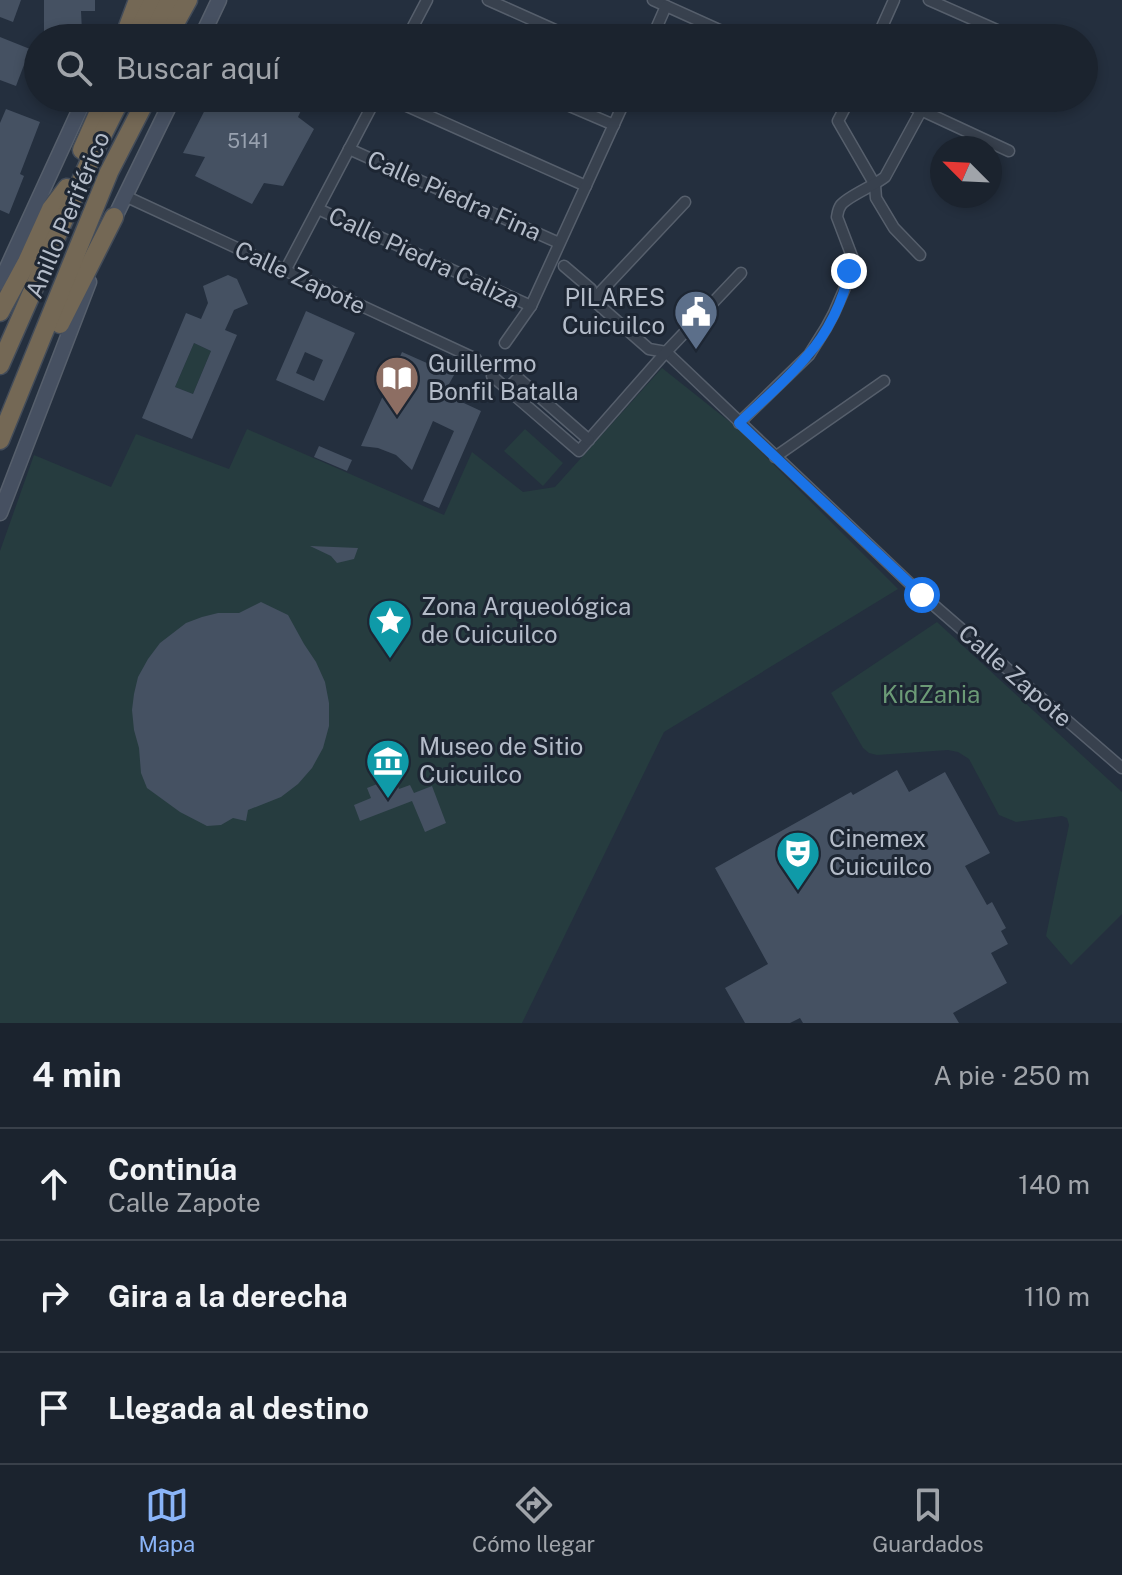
<!DOCTYPE html>
<html lang="es">
<meta charset="utf-8">
<style>
body{margin:0;font-family:"Public Sans",sans-serif;background:#282f3a;color:#f1f3f6}
.compass{position:absolute;left:930px;top:136px;width:72px;height:72px;border-radius:50%;background:#1b232e;box-shadow:0 4px 12px #0003;rotate:294deg}
.stop{position:absolute;width:24px;height:24px;margin:-18px;border:6px solid #1a73e8;border-radius:50%;background:#fff}
.stop.end{background:#1a73e8;border-color:#fff;box-shadow:0 2px 8px #0008}
.list{margin:0;padding:0;list-style:none}
h2{display:flex;justify-content:space-between;align-items:center;height:104px;margin:0;padding:0 32px;font-size:34px}
h2 small{font-size:26px;font-weight:400;color:#a0a4aa}
.list li{display:grid;grid-template-columns:52px 1fr auto;gap:24px;align-items:center;box-sizing:border-box;height:112px;padding:0 32px;border-top:2px solid #39404a}
.list b{display:block;font-size:30px;white-space:nowrap}
.list p{margin:0;font-size:26px;white-space:nowrap;color:#a0a4aa}
.list em{font-size:26px;font-style:normal;color:#a0a4aa}
.icon{flex:none;width:44px;height:44px;fill:none;stroke:currentColor;stroke-width:2;stroke-linecap:round;stroke-linejoin:round}
.map{position:relative;flex:none;width:1122px;height:1023px;overflow:hidden}
.search{position:absolute;background:#1b232e;box-shadow:0 4px 12px #0003;left:24px;right:24px;top:24px;height:88px;display:flex;align-items:center;gap:20px;box-sizing:border-box;padding:0 28px;border-radius:44px;color:#a0a4aa;font-size:30px}
.sheet{height:440px;background:#1b232e}
nav{display:flex;justify-content:space-around;align-items:center;box-sizing:border-box;height:112px;border-top:2px solid #39404a;background:#1b232e;font-size:22px;color:#a0a4aa}
nav a{display:grid;justify-items:center;gap:4px}
nav .on{color:#8ab4f8}
.map>svg:first-child{display:block}
.green{fill:#263c3f}
.building{fill:#455162;fill-rule:evenodd}
.lines{fill:none;stroke-linecap:round;stroke-linejoin:round}
.street-casing{stroke:#565f6c;stroke-width:13}
.secondary-casing{stroke:#565f6c;stroke-width:17}
.highway-casing{stroke:#434c59;stroke-width:21}
.street{stroke:#38414e;stroke-width:10}
.secondary{stroke:#465061;stroke-width:14}
.highway{stroke:#746855;stroke-width:18}
.route{stroke:#1a73e8;stroke-width:10}
.labels{text-anchor:middle;stroke-width:6;stroke-linejoin:round;paint-order:stroke}
.number-label{font-size:20px;fill:#98a1af}
.street-label{font-size:24px;fill:#b4bcc9;stroke:#1d2633}
.poi-label{font-size:24px;fill:#b4bcc9;stroke:#1d2633;text-anchor:start}
.park-label{font-size:24px;fill:#6b9a76;stroke:#1d2633}
</style>
<div class="map">
<svg width="1122" height="1023" viewBox="0 0 1122 1023">
<rect width="100%" height="100%" fill="#242f3e"/>
<!-- green -->
<g class="green">
<path d="M194 343 211 351 193 394 175 387Z"/>
<path d="M662 368 735 426 898 589 664 732 522 1023H0V551L34 455 111 487 136 434 229 469 247 429 444 515 472 452 523 492 555 487Z"/>
<path d="M525 429 563 463 543 486 504 451Z"/>
<path d="M937 622 1122 792V914L1071 965 1046 936 1069 825 1067 818 1062 816 1016 822 999 815 969 759 958 752 948 750 877 755 869 753 863 748 831 693Z"/>
</g>
<!-- building -->
<g class="building">
<path d="M0 0H21L13 22 0 17Z"/>
<path d="M44 0H95V11H81L82 32H44Z"/>
<path d="M0 37 30 49 16 86 0 80Z"/>
<path d="M211 98H307L298 117 314 129 283 186 264 183 252 204 195 176 205 157 183 153Z"/>
<path d="M6 109 40 122 20 174 24 176 9 214 0 210V123Z"/>
<path d="M228 275 237 279 248 304 234 310 225 330 237 335 192 439 142 418 186 313 201 319 208 303 203 286ZM194 343 211 351 193 394 175 387Z"/>
<path d="M306 311 355 333 324 401 276 380ZM305 352 323 360 314 381 296 373Z"/>
<path d="M402 352 454 375 449 384 457 388 453 398 481 411 439 508 423 501 454 431 433 421 412 470 396 455 378 448 361 446Z"/>
<path d="M319 446 352 460 347 471 314 457Z"/>
<path d="M310 546 358 548 354 559 337 563 331 556Z"/>
<path d="M261 602 288 615 304 644 316 662 325 682 329 703V726L323 748 312 768 298 784 281 797 248 810 246 821 233 818 221 825 207 826 180 812 147 788 141 773 139 748 134 730 132 710 134 694 138 677 148 659 160 643 186 623 202 617 218 613H239Z"/>
<path d="M897 770 909 792 945 772 990 853 965 866 987 905 992 902 1006 928 1001 931 1008 944 991 953 1007 983 953 1013 959 1023H803L800 1018 790 1023H745L725 988 768 964 715 868 851 792 853 795Z"/>
<path d="M395 777 399 789 410 785 414 793 432 786 446 823 425 832 412 801 360 821 354 805 371 798 367 788Z"/>
</g>
<g class="lines">
<!-- street casing -->
<g class="street-casing">
<g id="street">
<path d="M488 0 573 38"/>
<path d="M653 0 737 38"/>
<path d="M929 0 1015 38"/>
<path d="M407 38 427 0"/>
<path d="M652 38 666 6"/>
<path d="M877 38 894 0"/>
<path d="M389 98 586 186"/>
<path d="M551 98 614 125"/>
<path d="M850 98 838 121 875 185 876 198 894 228 920 255"/>
<path d="M895 98 1009 151"/>
<path d="M349 149 559 243"/>
<path d="M125 196 476 359"/>
<path d="M318 209 531 306"/>
<path d="M564 266 591 289 593 300 649 349 666 352"/>
<path d="M285 271 376 98"/>
<path d="M593 300 685 202"/>
<path d="M505 343 531 306 626 98"/>
<path d="M666 352 922 595 1122 768"/>
<path d="M492 376 579 451 666 352 741 273"/>
<path d="M507 389 518 378 589 440"/>
<path d="M739 423 809 355 826 328 834 313 847 283 853 259 837 217C838 212 838 209 841 205 848 196 874 186 885 177L928 98"/>
<path d="M775 457 884 381"/>
</g>
</g>
<!-- secondary casing -->
<g class="secondary-casing">
<g id="secondary">
<path d="M201 38 219 0"/>
<path d="M111 225 173 98"/>
<path d="M0 283 85 98"/>
<path d="M0 513 89 282"/>
</g>
</g>
<!-- highway casing -->
<g class="highway-casing">
<g id="highway">
<path d="M125 35 138 0"/>
<path d="M135 38 154 0"/>
<path d="M151 38 170 0"/>
<path d="M167 38 188 0"/>
<path d="M82 150 105 98"/>
<path d="M0 312 27 262 51 209 67 188"/>
<path d="M60 324 114 217"/>
<path d="M0 365 91 158 121 98"/>
<path d="M0 440 109 172 147 98"/>
</g>
</g>
<!-- street -->
<use href="#street" class="street"/>
<!-- secondary -->
<use href="#secondary" class="secondary"/>
<!-- highway -->
<use href="#highway" class="highway"/>
</g>
<g class="lines">
<!-- route -->
<path class="route" d="M849 271C844 300 827 334 807 356 787 380 762 401 739 423L922 595"/>
</g>
<!-- icons -->
<defs>
<g id="civic-pin" transform="scale(2.3)"><path d="M0 17L-7.5 6A9.5 9.5 0 1 1 7.5 6Z" fill="#5c6f8a" stroke="#1d2633"/><path d="M-.6-6.5H3V-4.5H.6V-3L4-1V1h2V6H-6V1h2V-1L-.6-3ZM-1.2 2.5V6h2.4V2.5Z" fill="#fff"/></g>
<g id="library-pin" transform="scale(2.3)"><path d="M0 17L-7.5 6A9.5 9.5 0 1 1 7.5 6Z" fill="#8d6e63" stroke="#1d2633"/><path d="M-6-4Q-3-5.5-.7-3.5V5Q-3 3-6 4ZM6-4Q3-5.5 .7-3.5V5Q3 3 6 4Z" fill="#fff"/></g>
<g id="sight-pin" transform="scale(2.3)"><path d="M0 17L-7.5 6A9.5 9.5 0 1 1 7.5 6Z" fill="#0f9aa8" stroke="#1d2633"/><path d="M0-6L1.8-2.2L6-1.7L2.9 1.2L3.7 5.4L0 3.3L-3.7 5.4L-2.9 1.2L-6-1.7L-1.8-2.2Z" fill="#fff"/></g>
<g id="museum-pin" transform="scale(2.3)"><path d="M0 17L-7.5 6A9.5 9.5 0 1 1 7.5 6Z" fill="#0f9aa8" stroke="#1d2633"/><path d="M0-6L6-3V-2H-6V-3ZM-5-1h2V3h-2ZM-1-1h2V3h-2ZM3-1h2V3H3ZM-6 4H6V6H-6Z" fill="#fff"/></g>
<g id="theatre-pin" transform="scale(2.3)"><path d="M0 17L-7.5 6A9.5 9.5 0 1 1 7.5 6Z" fill="#0f9aa8" stroke="#1d2633"/><path d="M-5-5.5Q0-4 5-5.5V0Q5 5 0 6Q-5 5-5 0ZM-3.3-2.5H-1v1.5H-3.3ZM1-2.5H3.3v1.5H1ZM-2.8 1Q0 5.5 2.8 1Z" fill="#fff"/></g>
</defs>
<g fill-rule="evenodd">
<use href="#civic-pin" x="696" y="312"/>
<use href="#library-pin" x="397" y="378"/>
<use href="#sight-pin" x="390" y="621"/>
<use href="#museum-pin" x="388" y="761"/>
<use href="#theatre-pin" x="798" y="853"/>
</g>
<g class="labels">
<!-- number labels -->
<g class="number-label">
<text x="248" y="148">5141</text>
</g>
<!-- street labels -->
<g class="street-label">
<text transform="translate(454 196) rotate(24)" y="8">Calle Piedra Fina</text>
<text transform="translate(68 215) rotate(-67)" y="8">Anillo Periférico</text>
<text transform="translate(424 258) rotate(25)" y="8">Calle Piedra Caliza</text>
<text transform="translate(300 278) rotate(25)" y="8">Calle Zapote</text>
<text transform="translate(1015 676) rotate(41)" y="8">Calle Zapote</text>
</g>
<!-- poi labels -->
<g class="poi-label">
<text x="665" y="306" text-anchor="end">PILARES<tspan x="665" dy="28">Cuicuilco</tspan></text>
<text x="428" y="372">Guillermo<tspan x="428" dy="28">Bonfil Batalla</tspan></text>
<text x="421" y="615">Zona Arqueológica<tspan x="421" dy="28">de Cuicuilco</tspan></text>
<text x="419" y="755">Museo de Sitio<tspan x="419" dy="28">Cuicuilco</tspan></text>
<text x="829" y="847">Cinemex<tspan x="829" dy="28">Cuicuilco</tspan></text>
</g>
<!-- park labels -->
<g class="park-label">
<text x="931" y="703">KidZania</text>
</g>
</g>
</svg>
<svg class="compass" viewBox="-18 -18 36 36"><path d="M0-13l5 13h-10z" fill="#e53935"/><path d="M0 13l5-13h-10z" fill="#a0a4aa"/></svg>
<div class="stop" style="left:922px;top:595px"></div>
<div class="stop end" style="left:849px;top:271px"></div>
<div class="search"><svg class="icon" aria-label="search" viewBox="0 0 24 24"><circle cx="10" cy="10" r="6"/><path d="M15 15l6 6"/></svg>Buscar aquí</div>
</div>
<section class="sheet">
<h2>4 min<small>A pie · 250 m</small></h2>
<ul class="list">
<li><svg class="icon" aria-label="ahead" viewBox="0 0 24 24"><path d="M12 20V5M6 11l6-6 6 6"/></svg><div><b>Continúa</b><p>Calle Zapote</p></div><em>140 m</em></li>
<li><svg class="icon" aria-label="right" viewBox="0 0 24 24"><path d="M7 20v-9h11M14 6l5 5-5 5"/></svg><div><b>Gira a la derecha</b></div><em>110 m</em></li>
<li><svg class="icon" aria-label="arrive" viewBox="0 0 24 24"><path d="M6 21V4h12l-3 4 3 4H6"/></svg><div><b>Llegada al destino</b></div></li>
</ul>
</section>
<nav>
<a class="on"><svg class="icon" aria-label="map" viewBox="0 0 24 24"><path d="M3 6l6-2 6 2 6-2v14l-6 2-6-2-6 2zM9 4v14M15 6v14"/></svg>Mapa</a>
<a><svg class="icon" aria-label="directions" viewBox="0 0 24 24"><path d="M12 3l9 9-9 9-9-9zM9 14v-3h6M13 9l2 2-2 2"/></svg>Cómo llegar</a>
<a><svg class="icon" aria-label="saved" viewBox="0 0 24 24"><path d="M7 4h10v16l-5-4-5 4z"/></svg>Guardados</a>
</nav>
